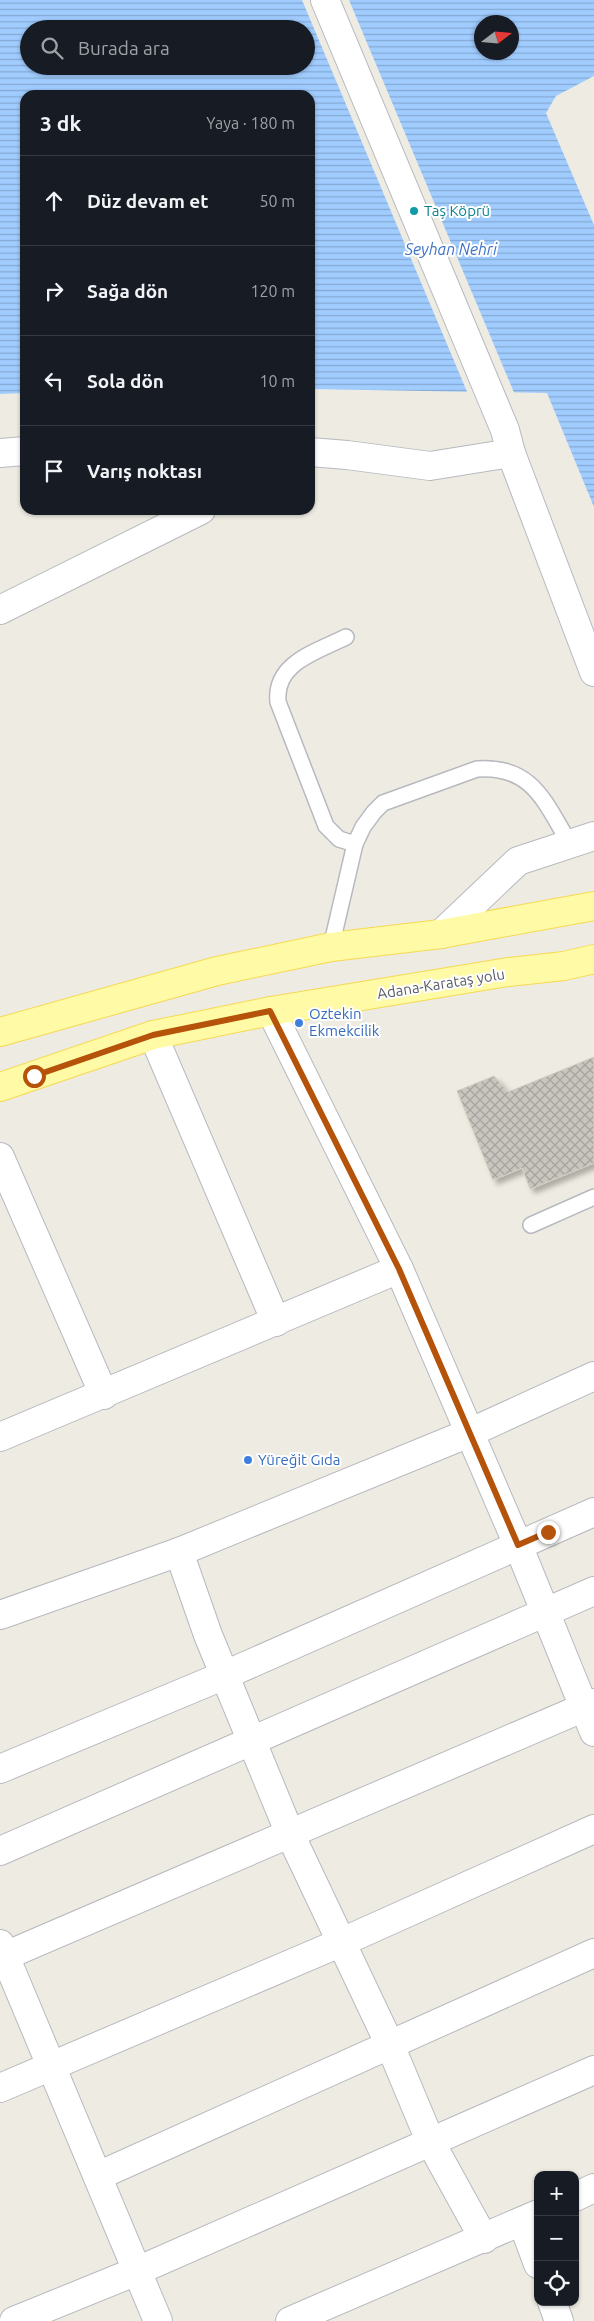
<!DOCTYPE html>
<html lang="tr">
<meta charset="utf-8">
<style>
body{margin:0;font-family:Ubuntu,sans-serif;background:#242831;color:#f1f3f6}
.controls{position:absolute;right:15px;bottom:15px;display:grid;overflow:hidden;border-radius:10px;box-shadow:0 1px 4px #0004}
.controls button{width:45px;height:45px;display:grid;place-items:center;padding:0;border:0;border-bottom:1px solid #363941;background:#171b24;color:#f1f3f6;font:25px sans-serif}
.compass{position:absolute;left:474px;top:15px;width:45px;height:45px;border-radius:50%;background:#171b24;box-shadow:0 1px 4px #0004;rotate:74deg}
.stop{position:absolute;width:15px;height:15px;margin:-11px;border:4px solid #b45309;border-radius:50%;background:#fff}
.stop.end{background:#b45309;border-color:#fff;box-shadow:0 1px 5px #0008}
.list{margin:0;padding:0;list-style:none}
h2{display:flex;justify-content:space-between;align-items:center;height:65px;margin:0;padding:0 20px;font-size:21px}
h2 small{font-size:16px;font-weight:400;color:#9ea1a6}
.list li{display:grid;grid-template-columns:32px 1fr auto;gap:15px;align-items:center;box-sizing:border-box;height:90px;padding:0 20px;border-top:1px solid #363941}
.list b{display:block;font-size:19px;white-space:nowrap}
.list em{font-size:16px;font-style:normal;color:#9ea1a6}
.icon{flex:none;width:28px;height:28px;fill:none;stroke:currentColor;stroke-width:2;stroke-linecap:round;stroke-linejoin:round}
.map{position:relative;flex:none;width:594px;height:2321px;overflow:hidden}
.search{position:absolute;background:#171b24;box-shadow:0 1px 4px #0004;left:20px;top:20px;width:295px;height:55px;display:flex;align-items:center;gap:12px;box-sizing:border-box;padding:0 18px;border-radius:28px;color:#9ea1a6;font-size:19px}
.panel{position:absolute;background:#171b24;box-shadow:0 1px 4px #0004;left:20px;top:90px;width:295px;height:425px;border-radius:15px}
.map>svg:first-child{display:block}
.water{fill:url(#water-rules);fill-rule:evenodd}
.pier{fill:#eeece2}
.building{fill:url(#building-cross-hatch);stroke:#d2cfc0;filter:url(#shadow)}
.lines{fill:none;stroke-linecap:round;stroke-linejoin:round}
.lane-casing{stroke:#b7b9bf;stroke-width:18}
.street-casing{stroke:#b7b9bf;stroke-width:30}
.primary-casing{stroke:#f6d953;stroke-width:30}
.lane{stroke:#fff;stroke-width:15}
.street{stroke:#fff;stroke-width:28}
.primary{stroke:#fffaa5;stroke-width:28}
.route{stroke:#b45309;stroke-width:6}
.culture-dot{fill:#0f9aa8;stroke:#fff;stroke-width:2}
.shop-dot{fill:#3f7fe0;stroke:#fff;stroke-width:2}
.labels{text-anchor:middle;stroke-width:4;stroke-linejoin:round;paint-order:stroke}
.culture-label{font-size:15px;fill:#0d838f;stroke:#fff;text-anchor:start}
.street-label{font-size:15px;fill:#5a5d63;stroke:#fff}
.shop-label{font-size:15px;fill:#366cbe;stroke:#fff;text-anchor:start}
.water-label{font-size:16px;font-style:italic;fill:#3f73c6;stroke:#fff}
</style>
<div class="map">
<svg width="594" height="2321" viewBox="0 0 594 2321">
<defs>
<pattern id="water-rules" width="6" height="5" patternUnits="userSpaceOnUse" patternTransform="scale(1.25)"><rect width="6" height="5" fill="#a0ccff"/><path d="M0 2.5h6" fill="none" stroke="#85a9d2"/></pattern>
<pattern id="building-cross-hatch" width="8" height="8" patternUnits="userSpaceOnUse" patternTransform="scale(1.25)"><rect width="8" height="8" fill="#c9c6bf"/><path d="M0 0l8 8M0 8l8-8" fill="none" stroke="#a6a49f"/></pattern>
<filter id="shadow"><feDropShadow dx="4.5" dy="4.5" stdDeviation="2.5" flood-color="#0004"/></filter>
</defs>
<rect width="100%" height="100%" fill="#eeece2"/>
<!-- water -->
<path class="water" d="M0 0H594V76L556 96 546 113 594 225V507L547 393 310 389V95H25V393L0 394ZM482 22H512V52H482ZM29 29H306V66H29Z"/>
<!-- pier -->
<path class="pier" d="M302 0H349L515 395 468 394Z"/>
<!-- building -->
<path class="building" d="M594 1057V1163L530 1189 522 1168 493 1180 457 1091 494 1076 508 1092Z"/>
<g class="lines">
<!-- lane casing -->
<g class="lane-casing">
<g id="lane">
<path d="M346 637C316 652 274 663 278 702L326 826 339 839 355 844"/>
<path d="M331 947 355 844 363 827 374 812 383 803 477 769C533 765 545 803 570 844"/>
<path d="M531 1225 594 1197"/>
</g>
</g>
<!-- street casing -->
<g class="street-casing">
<g id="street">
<path d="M325 0 505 430 511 453 594 672"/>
<path d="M310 452 347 455 430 466 511 453"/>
<path d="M0 453 25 451"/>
<path d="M0 610 201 510"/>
<path d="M441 934 518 861 594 836"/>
<path d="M271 1011 399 1269 518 1545 594 1732"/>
<path d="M153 1035 276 1322"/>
<path d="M0 1157 104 1395"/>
<path d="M0 1437 399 1269"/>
<path d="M179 1552 208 1635 290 1834 390 2045 431 2143 484 2239"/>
<path d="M0 1615 179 1552 469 1433 594 1376"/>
<path d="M0 1769 225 1675 594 1512"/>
<path d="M0 1851 594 1591"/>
<path d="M0 1944 158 2321"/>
<path d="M5 1956 594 1703"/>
<path d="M0 2088 342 1942 594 1829"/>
<path d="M98 2176 594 1953"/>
<path d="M575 2197 594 2188"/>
<path d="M522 2221 538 2264"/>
<path d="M552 2302 559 2321"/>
<path d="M14 2321 137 2271 594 2070"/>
<path d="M290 2321 538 2214"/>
</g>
</g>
<!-- primary casing -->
<g class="primary-casing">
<g id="primary">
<path d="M0 1032 217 971 331 947 441 934 594 906"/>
<path d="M0 1087 153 1035 271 1011 508 972 564 966 594 959"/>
</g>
</g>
<!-- lane -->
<use href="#lane" class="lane"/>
<!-- street -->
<use href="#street" class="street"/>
<!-- primary -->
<use href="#primary" class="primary"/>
</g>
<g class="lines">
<!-- route -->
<path class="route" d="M34 1076 153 1035 270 1011 399 1269 518 1545 548 1532"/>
</g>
<!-- markers -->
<circle class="culture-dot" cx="414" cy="211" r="5"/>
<g class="shop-dot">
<circle cx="299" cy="1023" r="5"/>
<circle cx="248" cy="1460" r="5"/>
</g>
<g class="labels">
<!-- culture labels -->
<g class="culture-label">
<text x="424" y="216">Taș Köprü</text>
</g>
<!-- street labels -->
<g class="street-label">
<text transform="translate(441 984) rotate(-9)" y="5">Adana-Karataş yolu</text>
</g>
<!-- shop labels -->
<g class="shop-label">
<text x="309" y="1019">Oztekin<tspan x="309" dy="17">Ekmekcilik</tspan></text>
<text x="258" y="1465">Yüreğit Gıda</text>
</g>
<!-- water labels -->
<g class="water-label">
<text x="451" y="255">Seyhan Nehri</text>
</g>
</g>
</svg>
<div class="controls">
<button>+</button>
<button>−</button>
<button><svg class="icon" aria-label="locate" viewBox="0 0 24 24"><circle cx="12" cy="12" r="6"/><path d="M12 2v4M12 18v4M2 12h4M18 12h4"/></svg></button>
</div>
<svg class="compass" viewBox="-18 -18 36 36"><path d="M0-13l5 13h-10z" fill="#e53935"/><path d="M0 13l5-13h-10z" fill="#9ea1a6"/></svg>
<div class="stop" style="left:34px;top:1076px"></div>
<div class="stop end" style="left:548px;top:1532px"></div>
<div class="search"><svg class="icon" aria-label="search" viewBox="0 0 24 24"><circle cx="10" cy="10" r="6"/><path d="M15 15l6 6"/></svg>Burada ara</div>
<section class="panel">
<h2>3 dk<small>Yaya · 180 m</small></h2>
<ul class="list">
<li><svg class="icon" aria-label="ahead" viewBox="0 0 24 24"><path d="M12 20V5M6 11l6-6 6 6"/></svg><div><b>Düz devam et</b></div><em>50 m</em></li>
<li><svg class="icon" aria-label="right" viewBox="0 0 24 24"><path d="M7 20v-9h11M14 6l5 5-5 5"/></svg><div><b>Sağa dön</b></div><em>120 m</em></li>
<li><svg class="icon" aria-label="left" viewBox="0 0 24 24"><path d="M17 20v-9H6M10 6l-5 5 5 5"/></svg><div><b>Sola dön</b></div><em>10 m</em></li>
<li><svg class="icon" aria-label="arrive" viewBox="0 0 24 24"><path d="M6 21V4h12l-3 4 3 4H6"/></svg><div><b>Varış noktası</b></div></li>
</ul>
</section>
</div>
